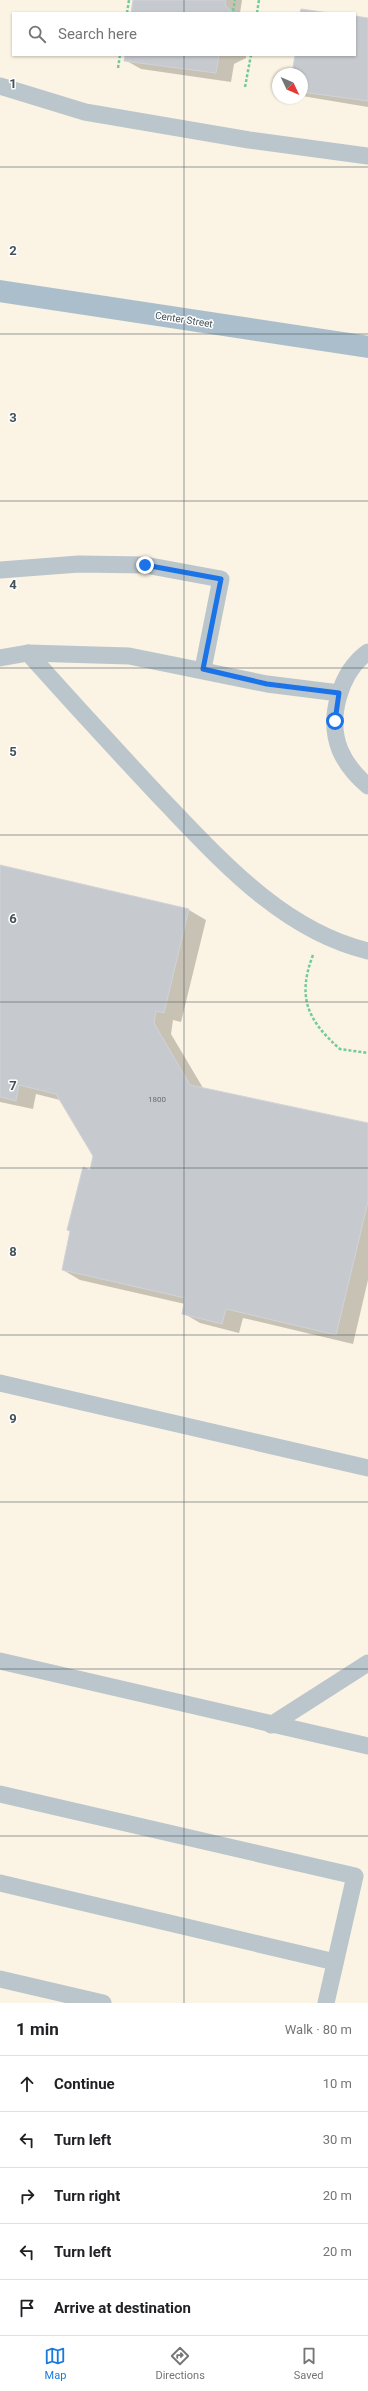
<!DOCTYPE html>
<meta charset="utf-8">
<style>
body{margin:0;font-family:Roboto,sans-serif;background:#f2f2f2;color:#202124}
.compass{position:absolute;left:272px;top:68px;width:36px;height:36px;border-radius:50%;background:#fff;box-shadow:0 1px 3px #0004;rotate:134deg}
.stop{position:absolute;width:12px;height:12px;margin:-9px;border:3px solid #1a73e8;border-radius:50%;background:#fff}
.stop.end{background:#1a73e8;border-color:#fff;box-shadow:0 1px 4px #0008}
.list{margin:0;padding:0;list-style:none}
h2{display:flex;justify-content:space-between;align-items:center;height:52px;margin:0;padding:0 16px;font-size:17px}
h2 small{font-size:13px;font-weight:400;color:#757577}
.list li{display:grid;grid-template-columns:26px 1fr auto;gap:12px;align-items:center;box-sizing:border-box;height:56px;padding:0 16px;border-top:1px solid #e0e0e0}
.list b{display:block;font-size:15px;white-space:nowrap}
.list em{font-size:13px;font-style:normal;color:#757577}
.icon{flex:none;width:22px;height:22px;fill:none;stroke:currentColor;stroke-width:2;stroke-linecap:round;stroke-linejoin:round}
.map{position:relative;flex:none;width:368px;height:2003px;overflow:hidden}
.search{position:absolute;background:#fff;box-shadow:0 1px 3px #0004;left:12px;right:12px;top:12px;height:44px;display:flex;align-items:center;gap:10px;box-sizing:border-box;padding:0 14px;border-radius:0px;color:#757577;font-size:15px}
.sheet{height:332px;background:#fff}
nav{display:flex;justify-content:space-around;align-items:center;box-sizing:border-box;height:56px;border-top:1px solid #e0e0e0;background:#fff;font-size:11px;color:#757577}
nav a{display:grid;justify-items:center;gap:2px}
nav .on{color:#187bdc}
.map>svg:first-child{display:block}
.commercial{fill:#fbf3e3;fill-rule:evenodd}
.shadow{fill:#0003}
.building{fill:#c6cacf;stroke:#d0d3d8}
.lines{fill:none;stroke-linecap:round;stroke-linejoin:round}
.path{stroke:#71cc99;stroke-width:2.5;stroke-dasharray:3 2;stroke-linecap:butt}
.lane{stroke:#bac5cc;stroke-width:17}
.primary{stroke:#abbecc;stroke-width:22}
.route{stroke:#1a73e8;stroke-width:5}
.grid{fill:none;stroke:#445159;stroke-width:1;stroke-opacity:0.55}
.labels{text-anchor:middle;stroke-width:3;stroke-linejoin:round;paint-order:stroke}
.number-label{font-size:8px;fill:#646f76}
.street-label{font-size:10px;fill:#445159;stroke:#fff}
.grid-label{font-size:13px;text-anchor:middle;font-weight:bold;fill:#445159;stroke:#fff;stroke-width:3;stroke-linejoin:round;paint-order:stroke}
</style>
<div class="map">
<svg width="368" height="2003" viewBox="0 0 368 2003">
<rect width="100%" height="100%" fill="#efecec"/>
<!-- commercial -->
<path class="commercial" d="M0 0H368V2003H0ZM13 13H355V55H13ZM278 74H302V98H278Z"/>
<!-- shadow -->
<g class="shadow">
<path d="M134 0H242L240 13H132Z"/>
<path d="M355 17 368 19V107L302 96V74H293L296 55H355Z"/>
<path d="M126 55H246V58L234 64 231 82 141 69 125 60Z"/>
<path d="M0 866 189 910 206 920 181 1022 173 1020 171 1034 203 1088 368 1124V1280L353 1344 243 1318 239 1333 200 1323 183 1313 185 1304 80 1280 63 1270 94 1156 60 1100 36 1094 33 1109 0 1102Z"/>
</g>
<!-- building -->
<g class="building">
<path d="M133 0H226L225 5 233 13H131Z"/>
<path d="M301 9 329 13H300Z"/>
<path d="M355 16 368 18V101L302 92V74H292L295 55H355Z"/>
<path d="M125 55H219L216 73 124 61Z"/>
<path d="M0 865 189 909 164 1013 156 1011 154 1023 190 1085 368 1123V1202L336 1335 226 1309 222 1324 182 1314 185 1298 62 1270 70 1231 67 1230 83 1167 90 1170 93 1156 56 1094 19 1085 16 1101 0 1097Z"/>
</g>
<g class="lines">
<!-- path -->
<g class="path">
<path d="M233 11 235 0"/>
<path d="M127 13 129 0"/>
<path d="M257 13 259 0"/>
<path d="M118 68 120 55"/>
<path d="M245 87 251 55"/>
<path d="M313 955C297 997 307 1020 340 1049L368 1053"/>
</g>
<!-- lane -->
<g class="lane">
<path d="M0 86 85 112 249 140 368 156"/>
<path d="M0 570 79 564 145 565 221 579 203 669"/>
<path d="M368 652C340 672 327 718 340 750 346 764 356 776 368 786"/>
<path d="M28 653C71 701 115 749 159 796 219 858 281 930 368 951"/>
<path d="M0 658 28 653 129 656 267 684 339 693"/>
<path d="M0 1383 368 1468"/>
<path d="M0 1661 368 1746"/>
<path d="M271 1725 368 1663"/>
<path d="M0 1794 355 1876 326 2003"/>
<path d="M0 1883 335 1962"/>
<path d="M0 1979 103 2003"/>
</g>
<!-- primary -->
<path class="primary" d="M0 291 368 347"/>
</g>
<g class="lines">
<!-- route -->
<path class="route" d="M145 565 221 579 203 669 267 684 339 693 335 721"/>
</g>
<!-- grid -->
<path class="grid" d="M184 0V13M184 55V2003M0 167H368M0 334H368M0 501H368M0 668H368M0 835H368M0 1002H368M0 1168H368M0 1335H368M0 1502H368M0 1669H368M0 1836H368"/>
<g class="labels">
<!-- number labels -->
<g class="number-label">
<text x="157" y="1102">1800</text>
</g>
<!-- street labels -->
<g class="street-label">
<text transform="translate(184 319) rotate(9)" y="4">Center Street</text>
</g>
</g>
<g class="grid-label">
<text x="13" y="88">1</text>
<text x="13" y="255">2</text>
<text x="13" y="422">3</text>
<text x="13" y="589">4</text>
<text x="13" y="756">5</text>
<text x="13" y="923">6</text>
<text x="13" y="1090">7</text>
<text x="13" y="1256">8</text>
<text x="13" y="1423">9</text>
</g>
</svg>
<svg class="compass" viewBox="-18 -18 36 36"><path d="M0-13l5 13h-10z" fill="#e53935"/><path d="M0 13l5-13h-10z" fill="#757577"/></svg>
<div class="stop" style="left:335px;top:721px"></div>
<div class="stop end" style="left:145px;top:565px"></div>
<div class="search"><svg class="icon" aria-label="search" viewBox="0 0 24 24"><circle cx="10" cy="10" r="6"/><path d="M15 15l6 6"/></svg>Search here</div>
</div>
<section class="sheet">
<h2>1 min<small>Walk · 80 m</small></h2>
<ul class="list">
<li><svg class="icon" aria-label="ahead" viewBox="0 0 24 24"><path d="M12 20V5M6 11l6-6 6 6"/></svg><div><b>Continue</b></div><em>10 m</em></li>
<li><svg class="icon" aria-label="left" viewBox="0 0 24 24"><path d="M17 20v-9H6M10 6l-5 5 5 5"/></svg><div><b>Turn left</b></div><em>30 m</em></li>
<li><svg class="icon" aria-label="right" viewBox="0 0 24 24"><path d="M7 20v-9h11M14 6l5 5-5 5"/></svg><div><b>Turn right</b></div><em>20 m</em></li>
<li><svg class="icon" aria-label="left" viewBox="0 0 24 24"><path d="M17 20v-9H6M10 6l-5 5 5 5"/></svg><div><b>Turn left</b></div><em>20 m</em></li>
<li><svg class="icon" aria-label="arrive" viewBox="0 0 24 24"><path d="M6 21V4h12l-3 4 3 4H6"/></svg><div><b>Arrive at destination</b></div></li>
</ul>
</section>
<nav>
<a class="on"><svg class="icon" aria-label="map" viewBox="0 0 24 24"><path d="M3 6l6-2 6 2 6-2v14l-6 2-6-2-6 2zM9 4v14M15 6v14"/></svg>Map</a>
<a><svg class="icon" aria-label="directions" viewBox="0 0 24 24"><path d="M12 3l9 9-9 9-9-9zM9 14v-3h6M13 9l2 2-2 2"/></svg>Directions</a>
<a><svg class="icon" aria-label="saved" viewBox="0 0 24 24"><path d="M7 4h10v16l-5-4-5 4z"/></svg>Saved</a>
</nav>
